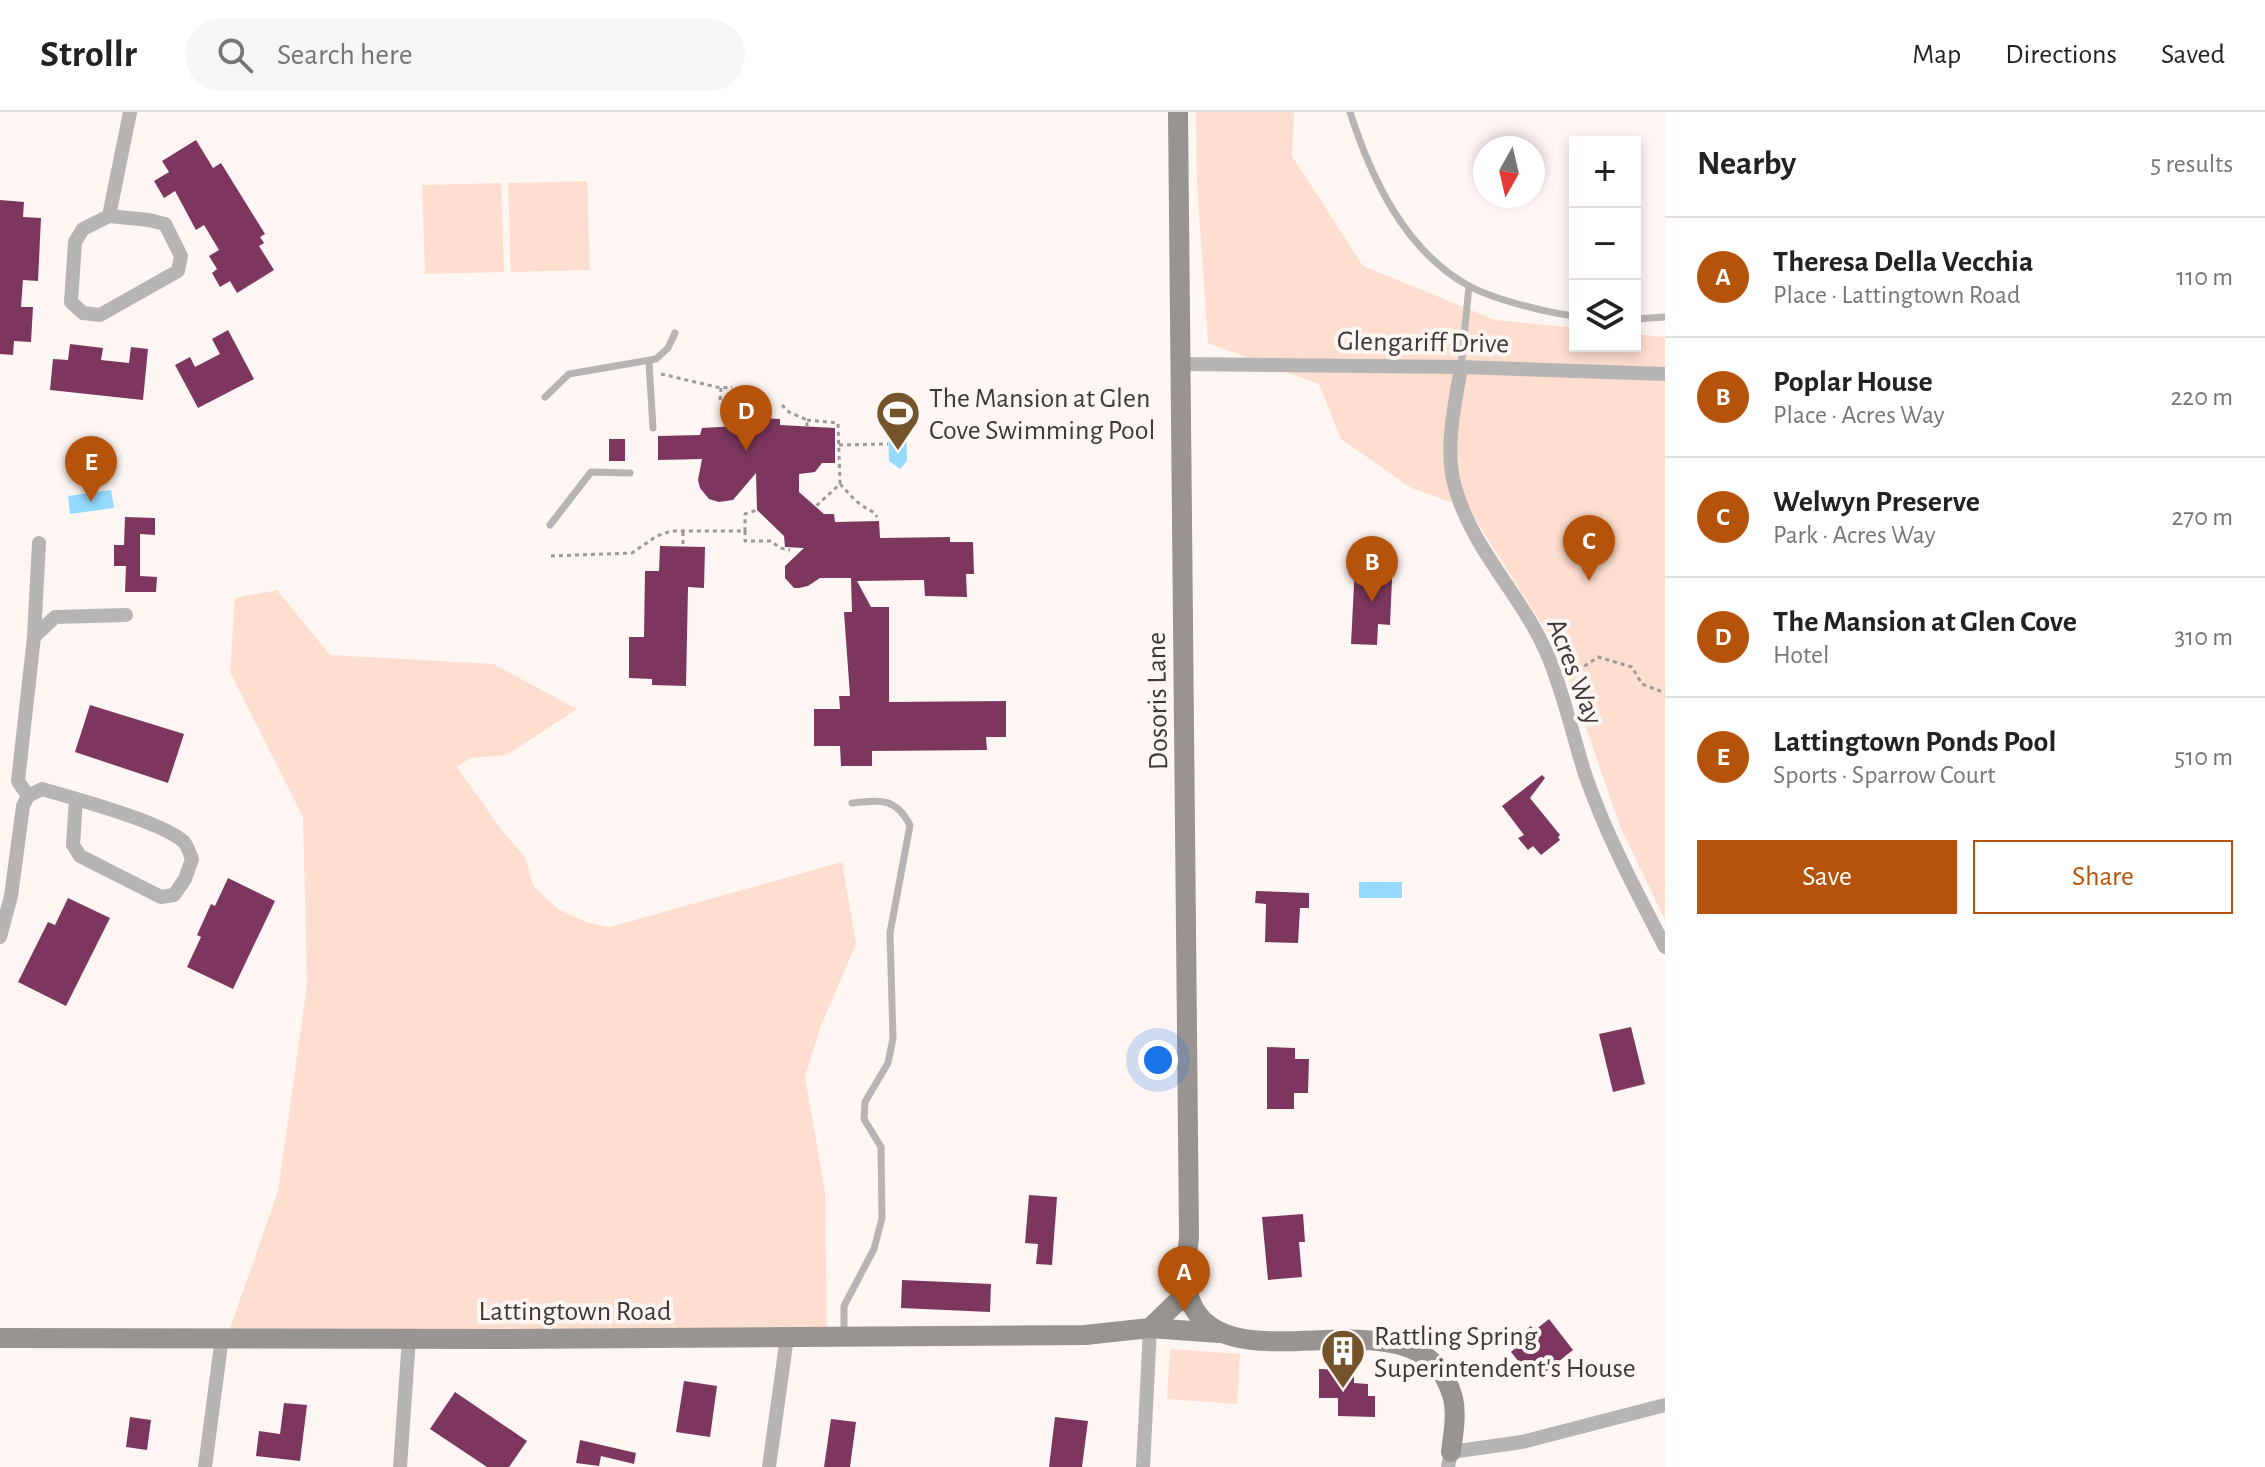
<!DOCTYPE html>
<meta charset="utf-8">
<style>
body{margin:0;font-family:"Alegreya Sans",sans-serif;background:#f6f6f6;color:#222}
.controls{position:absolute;right:24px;top:24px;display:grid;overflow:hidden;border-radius:0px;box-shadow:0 4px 12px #0003}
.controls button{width:72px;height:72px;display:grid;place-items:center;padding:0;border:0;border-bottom:2px solid #e0e0e0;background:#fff;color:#222;font:40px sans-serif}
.compass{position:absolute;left:1473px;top:24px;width:72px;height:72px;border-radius:50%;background:#fff;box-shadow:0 4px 12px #0003;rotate:188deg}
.you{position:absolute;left:1158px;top:948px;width:28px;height:28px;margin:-20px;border:6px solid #fff;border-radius:50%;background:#1a73e8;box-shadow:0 0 0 12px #1a73e833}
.badge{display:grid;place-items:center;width:52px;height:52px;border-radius:50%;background:#b45309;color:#fff;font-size:26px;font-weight:700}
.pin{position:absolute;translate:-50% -66px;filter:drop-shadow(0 2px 4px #0008)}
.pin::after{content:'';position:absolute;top:42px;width:28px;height:24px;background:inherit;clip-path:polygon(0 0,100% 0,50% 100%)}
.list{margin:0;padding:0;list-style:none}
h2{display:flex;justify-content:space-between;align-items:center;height:104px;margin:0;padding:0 32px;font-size:34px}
h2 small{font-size:26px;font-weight:400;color:#767676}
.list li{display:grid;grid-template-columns:52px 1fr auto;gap:24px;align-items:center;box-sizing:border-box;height:120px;padding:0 32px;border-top:2px solid #e0e0e0}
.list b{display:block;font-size:30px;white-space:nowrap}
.list p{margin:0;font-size:26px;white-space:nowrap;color:#767676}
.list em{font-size:26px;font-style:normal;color:#767676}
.actions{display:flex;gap:16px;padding:24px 32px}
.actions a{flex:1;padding:18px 0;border:2px solid #b45309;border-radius:0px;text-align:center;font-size:28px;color:#b45309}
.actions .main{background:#b45309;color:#fff}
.icon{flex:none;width:44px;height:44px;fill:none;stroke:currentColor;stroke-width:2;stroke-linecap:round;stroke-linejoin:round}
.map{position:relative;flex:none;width:1665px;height:1355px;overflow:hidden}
header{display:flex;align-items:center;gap:48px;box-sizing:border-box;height:112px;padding:0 40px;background:#fff;border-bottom:2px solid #e0e0e0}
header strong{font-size:38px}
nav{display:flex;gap:44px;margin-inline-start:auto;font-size:28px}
.search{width:560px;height:72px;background:#f6f6f6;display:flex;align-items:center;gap:20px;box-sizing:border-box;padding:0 28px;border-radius:44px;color:#767676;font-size:30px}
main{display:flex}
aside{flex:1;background:#fff}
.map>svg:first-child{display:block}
.green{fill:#fedece}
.water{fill:#93dafe}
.building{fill:#7d375f}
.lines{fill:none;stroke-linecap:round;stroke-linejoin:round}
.path{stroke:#9e9896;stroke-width:3;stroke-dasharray:4 4;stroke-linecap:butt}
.lane{stroke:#b7b5b3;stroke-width:7}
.street{stroke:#b7b5b3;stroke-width:14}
.secondary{stroke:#989491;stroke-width:20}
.labels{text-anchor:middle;stroke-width:8;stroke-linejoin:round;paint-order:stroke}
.street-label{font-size:28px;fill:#3c3937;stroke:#fef6f3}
.poi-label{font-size:28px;fill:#3c3937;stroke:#fef6f3;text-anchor:start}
</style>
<header>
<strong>Strollr</strong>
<div class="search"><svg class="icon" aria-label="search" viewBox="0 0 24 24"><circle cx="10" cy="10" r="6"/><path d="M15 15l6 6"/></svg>Search here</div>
<nav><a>Map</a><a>Directions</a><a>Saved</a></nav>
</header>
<main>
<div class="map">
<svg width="1665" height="1355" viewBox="0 0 1665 1355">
<rect width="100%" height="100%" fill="#fef6f3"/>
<!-- green -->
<g class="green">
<path d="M1196 0H1294L1292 44 1363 154 1495 208 1575 216V234H1635V222L1665 225V808L1620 714 1560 541 1468 396 1411 376 1341 327 1319 272 1208 231 1197 72Z"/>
<path d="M587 69 590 158 511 160 508 71Z"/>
<path d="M501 71 504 160 425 162 422 73Z"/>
<path d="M277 478 330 543 493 552 577 597 507 643 470 646 457 655 503 720 525 745 533 773 545 786 560 798 588 811 610 815 842 750 856 832 820 916 805 965 825 1080 827 1219 227 1225 278 1079 307 873 303 705 230 560 235 486Z"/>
<path d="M1170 1237 1240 1242 1237 1292 1167 1287Z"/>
</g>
<!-- water -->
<g class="water">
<path d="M897 309 906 316 907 349 900 357 889 349 888 316Z"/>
<path d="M111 378 114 396 70 402 68 384Z"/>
<rect x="1359" y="770" width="43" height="16"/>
</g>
<!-- building -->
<g class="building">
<path d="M196 28 213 56 221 51 265 122 260 125 264 131 259 134 274 158 237 181 230 169 220 175 212 161 217 157 209 144 219 138 204 113 196 118 175 79 164 86 154 69 169 60 162 49Z"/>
<path d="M0 88 24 90 23 105 41 106 38 169 23 168 21 195H33L31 230 14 229 13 243 0 242Z"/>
<path d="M228 218 254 267 198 296 175 253 190 245 195 255 220 242 212 227Z"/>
<path d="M70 232 103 236 101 248 129 251 131 235 148 237 143 288 50 278 53 247 68 248Z"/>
<path d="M755 306 780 307V313L835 316V351H822L815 360 799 362V380L824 402H834L835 410 879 409 880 426 950 425V430H973L974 462H966L967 485 925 484 924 468 857 469 871 495H889V590L1006 589V625H986L987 638 872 639V654H841L840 634H814V597H840L839 584H850L844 500H852L851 466H820L808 474 799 476H794L785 466V454L804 436 785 435 784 424 757 398 756 361 733 388 719 390 709 387 700 376 698 368 702 347 658 348V324L700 323 702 316 756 313Z"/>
<rect x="609" y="327" width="16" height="22"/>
<path d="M125 405 155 406V423L140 422V464L157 465 156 480H125L126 454H114V433H124Z"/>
<path d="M660 434 705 435 704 476 688 475 686 574 652 573V567L629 566V525H644L645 459H659Z"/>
<path d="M1355 453 1375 454V466L1392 467 1390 513 1378 512 1377 533 1351 532Z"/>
<path d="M90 593 184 622 168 671 75 640Z"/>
<path d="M1542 663 1545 666 1530 686 1560 723 1558 725 1560 728 1541 743 1533 734 1528 738 1518 726 1524 723 1502 694Z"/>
<path d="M228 766 275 789 233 877 187 855 201 825 197 823 211 792 215 794Z"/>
<path d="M1256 779 1309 781V796H1300L1298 831 1265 830 1266 792 1255 791Z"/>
<path d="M68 786 110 806 66 894 18 870 48 810 55 813Z"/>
<path d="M1631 915 1645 972 1613 980 1599 922Z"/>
<path d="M1267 935 1295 936V947H1309L1308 981H1294V997H1267Z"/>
<path d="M1029 1083 1057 1085 1052 1153 1036 1152 1038 1132 1025 1131Z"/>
<path d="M1303 1102 1305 1130H1299L1302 1165 1268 1168 1262 1105Z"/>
<path d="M902 1168 991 1172 990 1200 901 1196Z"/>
<path d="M1549 1207 1573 1238 1534 1269 1511 1240 1524 1229 1519 1223 1531 1214 1534 1219Z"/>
<path d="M1319 1257 1354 1258V1271L1368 1272V1284H1375V1305L1338 1304V1286H1319Z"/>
<path d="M684 1269 717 1274 710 1325 676 1320Z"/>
<path d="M455 1280 527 1329 509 1355H487L430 1317Z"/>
<path d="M284 1291 307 1293 300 1349 256 1344 259 1319 280 1322Z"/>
<path d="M130 1305 151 1308 147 1338 126 1335Z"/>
<path d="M1055 1305 1088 1309 1082 1355H1049Z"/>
<path d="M831 1307 856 1310 850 1355H824Z"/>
<path d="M580 1328 636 1341 634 1352 601 1344 599 1354 576 1351Z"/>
</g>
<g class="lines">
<!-- path -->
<g class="path">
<path d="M661 262 721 276 732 275"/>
<path d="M721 276 720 289C729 303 738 313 755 312"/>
<path d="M782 293 789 300 807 308V314"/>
<path d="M807 308 838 311 840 372 816 394"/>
<path d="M839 333 888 332"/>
<path d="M840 372C847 379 853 387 860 392 867 398 872 397 877 405"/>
<path d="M745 419V429H771L780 436 790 438"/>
<path d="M683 420V434"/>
<path d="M551 444 632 441 657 424 671 419H745V402L757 398"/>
<path d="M1571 563 1598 545 1632 555 1642 572 1665 581"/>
</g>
<!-- lane -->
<g class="lane">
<path d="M1350 0C1371 66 1405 139 1469 174 1493 187 1547 201 1575 204"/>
<path d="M1635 207 1665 205"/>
<path d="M649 250 653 316"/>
<path d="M1461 255 1469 174"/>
<path d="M545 285 569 262 656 247 668 236 675 221"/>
<path d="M550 413 591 360 630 361"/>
<path d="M844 1221V1194L874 1137 882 1106 881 1035 864 1007 865 990 888 951 893 926 890 821 910 713C895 685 880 688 852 691"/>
</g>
<!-- street -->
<g class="street">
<path d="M109 104 149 108 165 112 181 144 178 159 100 203 83 201 71 190 75 130 83 117Z"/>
<path d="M109 104 130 0"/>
<path d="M1181 252 1461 255 1665 262"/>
<path d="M1461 255C1455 293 1444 337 1455 375 1472 438 1523 484 1548 544 1564 582 1573 625 1586 665 1607 725 1636 779 1665 835"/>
<path d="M34 525 39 431"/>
<path d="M28 684 18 669 34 525 55 505 126 503"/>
<path d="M0 825 11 784 23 694 28 684 42 677C73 686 163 710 184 730 188 735 190 742 192 747L185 767 174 783 161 785 80 744 73 733 76 687"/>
<path d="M205 1355 222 1225"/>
<path d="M400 1355 409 1226"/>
<path d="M769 1355 787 1225"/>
<path d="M1143 1355 1150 1216"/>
<path d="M1448 1355 1451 1340 1522 1330 1665 1293"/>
</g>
<!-- secondary -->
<g class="secondary">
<path d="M1178 0 1189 1124C1188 1140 1183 1162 1187 1178 1213 1290 1421 1164 1453 1286 1457 1303 1453 1323 1451 1340"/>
<path d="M1150 1216 1219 1221"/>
<path d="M0 1226 500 1227 1085 1223 1150 1216 1178 1189 1186 1177"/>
</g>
</g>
<!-- icons -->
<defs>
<g id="stadium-pin" transform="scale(2.3)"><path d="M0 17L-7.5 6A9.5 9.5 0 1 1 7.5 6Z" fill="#75542b" stroke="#fef6f3"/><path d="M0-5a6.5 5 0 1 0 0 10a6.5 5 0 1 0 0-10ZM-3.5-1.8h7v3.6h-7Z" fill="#fff"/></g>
<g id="building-pin" transform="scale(2.3)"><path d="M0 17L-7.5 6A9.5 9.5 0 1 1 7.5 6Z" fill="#75542b" stroke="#fef6f3"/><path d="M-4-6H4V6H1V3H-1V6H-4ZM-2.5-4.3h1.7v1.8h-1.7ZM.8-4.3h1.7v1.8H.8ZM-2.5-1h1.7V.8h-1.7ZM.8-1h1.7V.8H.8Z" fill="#fff"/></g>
</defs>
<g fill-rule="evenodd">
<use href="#stadium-pin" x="898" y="301"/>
<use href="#building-pin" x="1343" y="1239"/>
</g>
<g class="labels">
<!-- street labels -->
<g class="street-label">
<text transform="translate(1423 229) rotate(1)" y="10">Glengariff Drive</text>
<text transform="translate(1576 559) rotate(69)" y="10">Acres Way</text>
<text transform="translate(1156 589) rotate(-91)" y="10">Dosoris Lane</text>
<text x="575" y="1208">Lattingtown Road</text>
</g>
<!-- poi labels -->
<g class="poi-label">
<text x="929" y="295">The Mansion at Glen<tspan x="929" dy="32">Cove Swimming Pool</tspan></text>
<text x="1374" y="1233">Rattling Spring<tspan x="1374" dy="32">Superintendent's House</tspan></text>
</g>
</g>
</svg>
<div class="controls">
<button>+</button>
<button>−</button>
<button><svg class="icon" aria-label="layers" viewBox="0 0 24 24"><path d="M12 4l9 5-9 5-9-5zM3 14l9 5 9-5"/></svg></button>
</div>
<svg class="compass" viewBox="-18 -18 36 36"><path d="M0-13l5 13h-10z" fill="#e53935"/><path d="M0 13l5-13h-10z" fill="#767676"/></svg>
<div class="you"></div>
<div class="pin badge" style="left:1184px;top:1200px">A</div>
<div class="pin badge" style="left:1372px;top:490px">B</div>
<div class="pin badge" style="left:1589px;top:469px">C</div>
<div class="pin badge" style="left:746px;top:339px">D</div>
<div class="pin badge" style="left:91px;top:390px">E</div>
</div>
<aside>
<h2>Nearby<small>5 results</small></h2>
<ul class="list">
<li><span class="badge">A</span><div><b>Theresa Della Vecchia</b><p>Place · Lattingtown Road</p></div><em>110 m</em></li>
<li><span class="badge">B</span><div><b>Poplar House</b><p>Place · Acres Way</p></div><em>220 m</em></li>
<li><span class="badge">C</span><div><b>Welwyn Preserve</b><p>Park · Acres Way</p></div><em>270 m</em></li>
<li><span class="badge">D</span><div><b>The Mansion at Glen Cove</b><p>Hotel</p></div><em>310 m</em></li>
<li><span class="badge">E</span><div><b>Lattingtown Ponds Pool</b><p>Sports · Sparrow Court</p></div><em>510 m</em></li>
</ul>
<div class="actions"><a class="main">Save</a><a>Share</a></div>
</aside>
</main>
